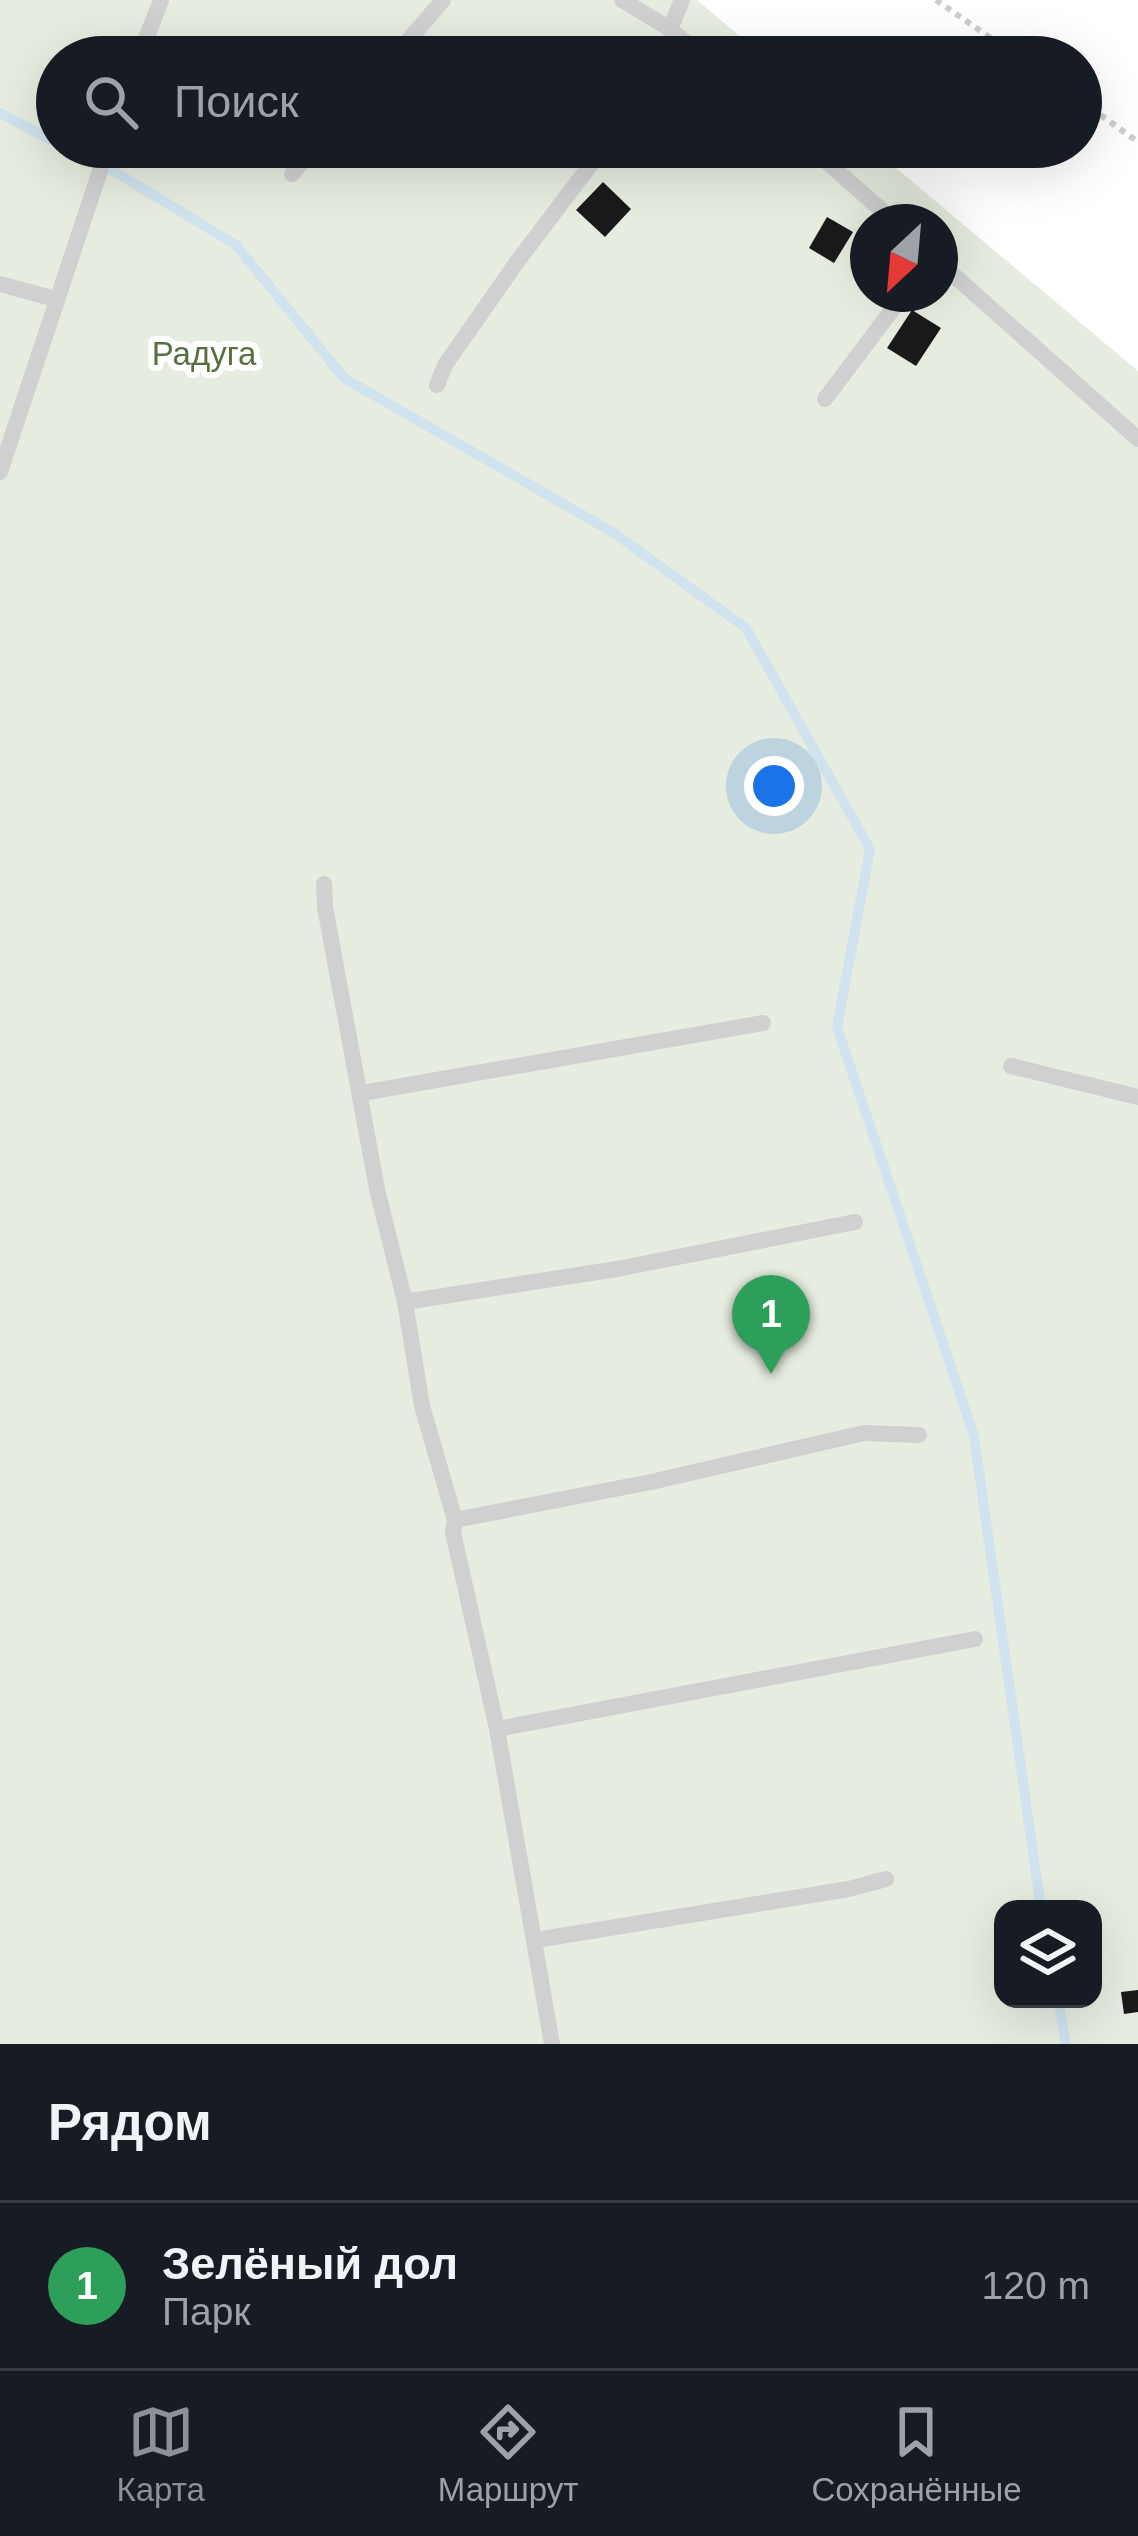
<!DOCTYPE html>
<html lang="ru">
<meta charset="utf-8">
<style>
body{margin:0;font-family:Arial,sans-serif;background:#20242c;color:#f1f3f6}
.controls{position:absolute;right:36px;bottom:36px;display:grid;overflow:hidden;border-radius:24px;box-shadow:0 12px 48px #0002}
.controls button{width:108px;height:108px;display:grid;place-items:center;padding:0;border:0;border-bottom:3px solid #363941;background:#171b24;color:#f1f3f6;font:60px sans-serif}
.compass{position:absolute;left:850px;top:204px;width:108px;height:108px;border-radius:50%;background:#171b24;box-shadow:0 12px 48px #0002;rotate:206deg}
.you{position:absolute;left:774px;top:786px;width:42px;height:42px;margin:-30px;border:9px solid #fff;border-radius:50%;background:#1a73e8;box-shadow:0 0 0 18px #1a73e833}
.badge{display:grid;place-items:center;width:78px;height:78px;border-radius:50%;background:#8c9099;color:#fff;font-size:39px;font-weight:700}
.pin{position:absolute;translate:-50% -99px;filter:drop-shadow(0 3px 6px #0008)}
.pin::after{content:'';position:absolute;top:63px;width:42px;height:36px;background:inherit;clip-path:polygon(0 0,100% 0,50% 100%)}
.list{margin:0;padding:0;list-style:none}
h2{display:flex;justify-content:space-between;align-items:center;height:156px;margin:0;padding:0 48px;font-size:51px}
h2 small{font-size:39px;font-weight:400;color:#9ea1a6}
.list li{display:grid;grid-template-columns:78px 1fr auto;gap:36px;align-items:center;box-sizing:border-box;height:168px;padding:0 48px;border-top:3px solid #363941}
.list b{display:block;font-size:45px;white-space:nowrap}
.list p{margin:0;font-size:39px;white-space:nowrap;color:#9ea1a6}
.list em{font-size:39px;font-style:normal;color:#9ea1a6}
.icon{flex:none;width:66px;height:66px;fill:none;stroke:currentColor;stroke-width:2;stroke-linecap:round;stroke-linejoin:round}
.map{position:relative;flex:none;width:1138px;height:2044px;overflow:hidden}
.search{position:absolute;background:#171b24;box-shadow:0 12px 48px #0002;left:36px;right:36px;top:36px;height:132px;display:flex;align-items:center;gap:30px;box-sizing:border-box;padding:0 42px;border-radius:66px;color:#9ea1a6;font-size:45px}
.sheet{height:324px;background:#171b24}
nav{display:flex;justify-content:space-around;align-items:center;box-sizing:border-box;height:168px;border-top:3px solid #363941;background:#171b24;font-size:33px;color:#9ea1a6}
nav a{display:grid;justify-items:center;gap:6px}
nav .on{color:#8c9099}
.map>svg:first-child{display:block}
.green{fill:#e6ecdf;fill-rule:evenodd}
.lines{fill:none;stroke-linecap:round;stroke-linejoin:round}
.stream{stroke:#cfe2ee;stroke-width:10}
.building{fill:#1a1a1a}
.path{stroke:#cdcdcd;stroke-width:6;stroke-dasharray:6 6;stroke-linecap:butt}
.service{stroke:#d0d0d0;stroke-width:16}
.labels{text-anchor:middle;stroke-width:12;stroke-linejoin:round;paint-order:stroke}
.park-label{font-size:33px;fill:#56703f;stroke:#fff}
</style>
<div class="map">
<svg width="1138" height="2044" viewBox="0 0 1138 2044">
<rect width="100%" height="100%" fill="#fff"/>
<!-- green -->
<path class="green" d="M0 0H697L764 57H57V147H871L1138 371V2044H0ZM868 222H940V294H868ZM1003 1909H1093V1999H1003Z"/>
<g class="lines">
<!-- stream -->
<g class="stream">
<path d="M0 113 57 143"/>
<path d="M64 147 102 164 236 245 344 378 614 533 746 628 870 849 837 1027 974 1436 1041 1909"/>
<path d="M1058 1999 1066 2044"/>
</g>
</g>
<!-- building -->
<g class="building">
<path d="M647 147H680L672 161Z"/>
<path d="M603 182 631 209 605 237 576 210Z"/>
<path d="M827 217 853 232 834 263 809 248Z"/>
<path d="M912 310 941 328 916 366 887 348Z"/>
<path d="M1138 1990V2012L1124 2014 1121 1992Z"/>
</g>
<g class="lines">
<!-- path -->
<g class="path">
<path d="M936 0 1018 57"/>
<path d="M1081 101 1138 142"/>
</g>
<!-- service -->
<g class="service">
<path d="M622 0 670 29 703 57"/>
<path d="M670 29 682 0"/>
<path d="M139 57 161 0"/>
<path d="M394 57 443 0"/>
<path d="M810 147 895 222"/>
<path d="M292 174 316 147"/>
<path d="M940 263 1138 439"/>
<path d="M0 284 55 299"/>
<path d="M437 385 445 365 517 262 604 147"/>
<path d="M825 399 904 294"/>
<path d="M0 472 108 147"/>
<path d="M324 884 325 907 377 1189 405 1302 422 1406 455 1520 453 1532 497 1729 552 2044"/>
<path d="M1011 1066 1138 1097"/>
<path d="M362 1093 763 1023"/>
<path d="M405 1302 617 1269 855 1222"/>
<path d="M455 1520 651 1482 864 1433 919 1435"/>
<path d="M497 1729 975 1639"/>
<path d="M536 1940 849 1889 886 1879"/>
</g>
</g>
<g class="labels">
<!-- park labels -->
<g class="park-label">
<text x="204" y="365">Радуга</text>
</g>
</g>
</svg>
<div class="controls">
<button><svg class="icon" aria-label="layers" viewBox="0 0 24 24"><path d="M12 4l9 5-9 5-9-5zM3 14l9 5 9-5"/></svg></button>
</div>
<svg class="compass" viewBox="-18 -18 36 36"><path d="M0-13l5 13h-10z" fill="#e53935"/><path d="M0 13l5-13h-10z" fill="#9ea1a6"/></svg>
<div class="you"></div>
<div class="pin badge" style="left:771px;top:1374px;background:#2e9e5b">1</div>
<div class="search"><svg class="icon" aria-label="search" viewBox="0 0 24 24"><circle cx="10" cy="10" r="6"/><path d="M15 15l6 6"/></svg>Поиск</div>
</div>
<section class="sheet">
<h2>Рядом<small></small></h2>
<ul class="list">
<li><span class="badge" style="background:#2e9e5b">1</span><div><b>Зелёный дол</b><p>Парк</p></div><em>120 m</em></li>
</ul>
</section>
<nav>
<a class="on"><svg class="icon" aria-label="map" viewBox="0 0 24 24"><path d="M3 6l6-2 6 2 6-2v14l-6 2-6-2-6 2zM9 4v14M15 6v14"/></svg>Карта</a>
<a><svg class="icon" aria-label="directions" viewBox="0 0 24 24"><path d="M12 3l9 9-9 9-9-9zM9 14v-3h6M13 9l2 2-2 2"/></svg>Маршрут</a>
<a><svg class="icon" aria-label="saved" viewBox="0 0 24 24"><path d="M7 4h10v16l-5-4-5 4z"/></svg>Сохранённые</a>
</nav>
